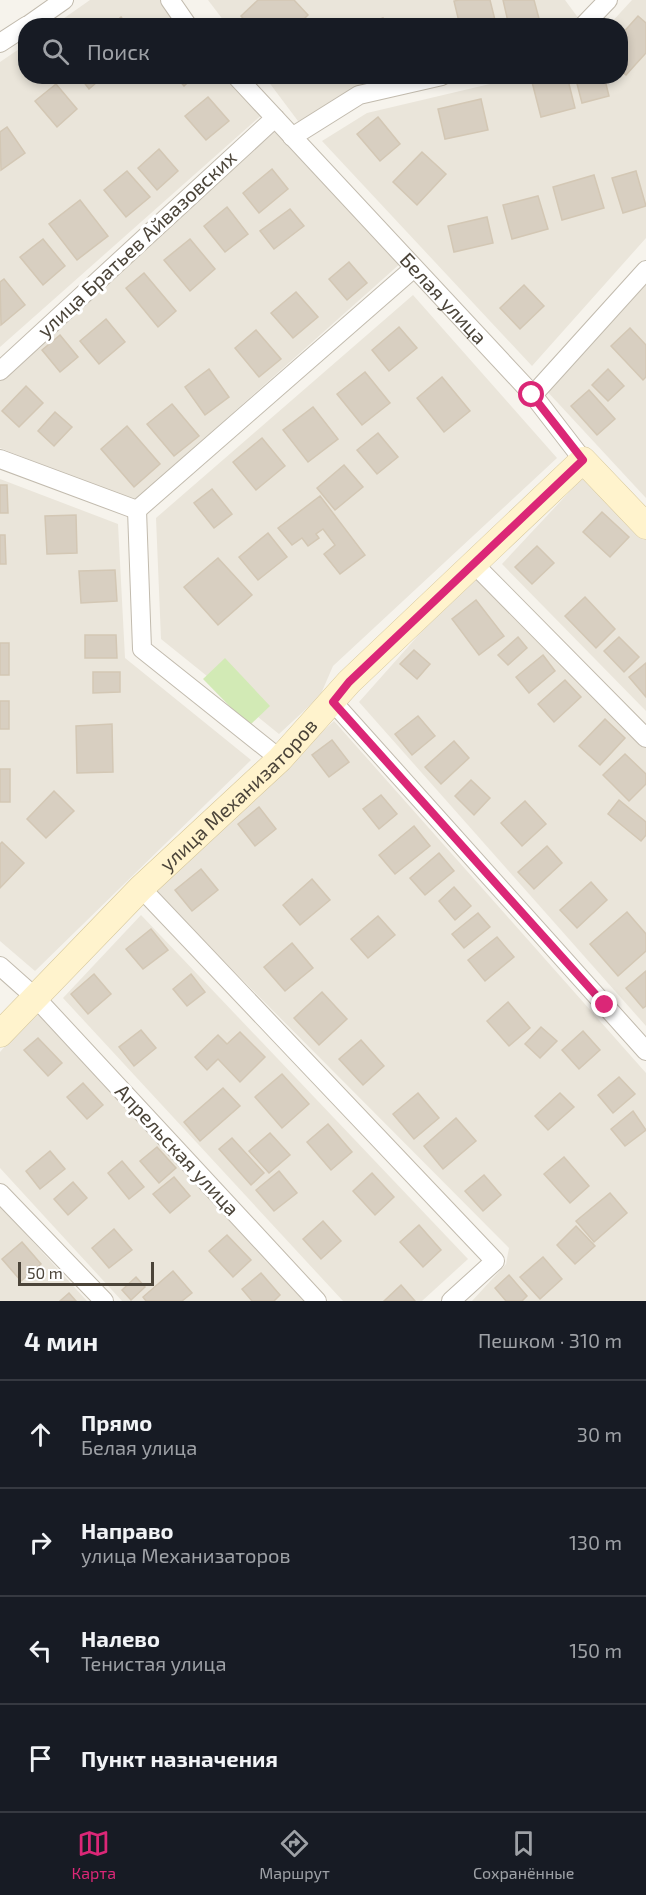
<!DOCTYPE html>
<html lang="ru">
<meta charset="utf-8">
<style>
body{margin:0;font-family:"Exo 2",sans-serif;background:#20242c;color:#f1f3f6}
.scale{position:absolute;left:18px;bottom:15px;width:136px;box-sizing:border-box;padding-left:6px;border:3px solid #4b4439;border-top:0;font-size:16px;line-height:21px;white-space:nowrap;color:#4b4439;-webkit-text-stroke:4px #fff;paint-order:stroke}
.stop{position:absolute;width:18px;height:18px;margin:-14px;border:4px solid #db2777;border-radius:50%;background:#fff}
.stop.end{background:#db2777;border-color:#fff;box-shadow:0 2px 6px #0008}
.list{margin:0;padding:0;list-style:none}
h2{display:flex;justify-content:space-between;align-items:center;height:78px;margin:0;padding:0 24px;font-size:26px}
h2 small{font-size:20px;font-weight:400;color:#9ea1a6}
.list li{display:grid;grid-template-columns:39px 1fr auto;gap:18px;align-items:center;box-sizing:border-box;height:108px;padding:0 24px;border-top:2px solid #363941}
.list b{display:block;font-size:22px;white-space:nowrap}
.list p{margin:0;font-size:20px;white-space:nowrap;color:#9ea1a6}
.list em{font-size:20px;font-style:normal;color:#9ea1a6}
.icon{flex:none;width:33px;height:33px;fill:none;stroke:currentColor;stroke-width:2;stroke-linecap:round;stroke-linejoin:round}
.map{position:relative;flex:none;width:646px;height:1301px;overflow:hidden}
.search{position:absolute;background:#171b24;box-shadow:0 3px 9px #0003;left:18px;right:18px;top:18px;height:66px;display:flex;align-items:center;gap:15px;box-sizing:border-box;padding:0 21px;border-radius:24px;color:#9ea1a6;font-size:22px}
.sheet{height:510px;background:#171b24}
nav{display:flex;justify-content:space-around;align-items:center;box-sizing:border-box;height:84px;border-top:2px solid #363941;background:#171b24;font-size:16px;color:#9ea1a6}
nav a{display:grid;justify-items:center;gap:3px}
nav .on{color:#db2777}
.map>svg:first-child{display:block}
.residential{fill:#eae5da}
.green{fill:#d2eab5}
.building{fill:#d8cfc1;stroke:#d3c7b4;stroke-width:1.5}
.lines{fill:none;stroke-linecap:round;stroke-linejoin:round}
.street-casing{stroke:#c2bbae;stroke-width:20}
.secondary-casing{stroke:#d6c79b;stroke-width:27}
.street{stroke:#fff;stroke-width:18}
.secondary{stroke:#fff3cd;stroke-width:26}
.route{stroke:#db2777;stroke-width:8}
.labels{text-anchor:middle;stroke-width:6;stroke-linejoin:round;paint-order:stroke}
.street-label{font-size:20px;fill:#4b4439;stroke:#fff}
</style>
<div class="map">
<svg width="646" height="1301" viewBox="0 0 646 1301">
<rect width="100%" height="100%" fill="#f6f3ec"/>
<!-- residential -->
<g class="residential">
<path d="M90 0H168L189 26H53Z"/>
<path d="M208 0H565L582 23 576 26 227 25Z"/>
<path d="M632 0H646V238L532 366 322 141 367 113 520 77 620 76V26L609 25Z"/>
<path d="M25 45 26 76 233 77 264 113 0 347V62Z"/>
<path d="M265 77H427L298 121Z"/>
<path d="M278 129 402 262 134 501 0 448V378Z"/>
<path d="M646 281V498L545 389Z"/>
<path d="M413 295 557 458 333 666 320 696 279 734 161 639 156 518Z"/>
<path d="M586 474 646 539V711L502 564Z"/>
<path d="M0 479 118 524 125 658 251 760 35 971 0 941Z"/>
<path d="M472 575 646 748V1026L359 702Z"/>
<path d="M334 721 646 1073V1301H472L506 1264 509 1248 152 889Z"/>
<path d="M141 915 468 1259 422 1301H343L63 998Z"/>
<path d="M36 1010 310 1301H122L0 1168V1052Z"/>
<path d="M0 1206 87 1301H0Z"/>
</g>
<!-- green -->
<path class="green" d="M225 658 270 706 249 726 203 679Z"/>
<!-- building -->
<g class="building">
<path d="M258 0H294L308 15 297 26H250L241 16Z"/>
<path d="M459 0H490L496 24 460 26 454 1Z"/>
<path d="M503 0H534L541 26H509Z"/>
<path d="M638 16 646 23V53L626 75 620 70V36Z"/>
<path d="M121 17 128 26H111Z"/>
<path d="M383 18 385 26H357Z"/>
<path d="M425 21 426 26H403Z"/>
<path d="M79 76H104L89 89Z"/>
<path d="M175 76H195L184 86Z"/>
<path d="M308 76H327L310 81Z"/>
<path d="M553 76H567L575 108 541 117 532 82Z"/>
<path d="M575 76H604L609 96 582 103Z"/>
<path d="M56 84 77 109 57 127 35 101Z"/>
<path d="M208 97 229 121 206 140 185 116Z"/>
<path d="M481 99 488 130 445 139 438 109Z"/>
<path d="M378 117 400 144 380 161 357 134Z"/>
<path d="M7 127 25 153 1 170 0 132Z"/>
<path d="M159 149 178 171 157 190 138 168Z"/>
<path d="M422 152 446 174 417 205 393 182Z"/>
<path d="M272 169 288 189 259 213 243 193Z"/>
<path d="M127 171 150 197 126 217 104 190Z"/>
<path d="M636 171 646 206 623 213 612 178Z"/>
<path d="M594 175 604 208 562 220 553 187Z"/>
<path d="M538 196 548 229 512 239 503 205Z"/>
<path d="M80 200 108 236 77 260 49 224Z"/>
<path d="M227 207 248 234 225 252 204 226Z"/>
<path d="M290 209 304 226 274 249 260 231Z"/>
<path d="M487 217 493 243 454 252 448 226Z"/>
<path d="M43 239 65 266 43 285 20 257Z"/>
<path d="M190 239 215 269 190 291 164 260Z"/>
<path d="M349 262 367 283 347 300 329 279Z"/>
<path d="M144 273 176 311 158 327 126 288Z"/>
<path d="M4 279 25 305 1 325 0 282Z"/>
<path d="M524 285 544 306 520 329 500 308Z"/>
<path d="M296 292 318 317 293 338 271 313Z"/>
<path d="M106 319 125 342 99 364 80 341Z"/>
<path d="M399 327 417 348 389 371 372 350Z"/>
<path d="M630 328 646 345V377L643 380 611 346Z"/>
<path d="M256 330 281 359 259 377 235 348Z"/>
<path d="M60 335 78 357 60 372 42 350Z"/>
<path d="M209 369 229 397 205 415 185 387Z"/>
<path d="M608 369 624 386 608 401 592 385Z"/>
<path d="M365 372 390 403 362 425 337 394Z"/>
<path d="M442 377 470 411 444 432 417 398Z"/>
<path d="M26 386 43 403 19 427 2 411Z"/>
<path d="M589 390 615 419 597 435 571 406Z"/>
<path d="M172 404 199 436 174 456 147 424Z"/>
<path d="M313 407 338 439 308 462 283 430Z"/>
<path d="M55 412 72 427 54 446 38 431Z"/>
<path d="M127 426 160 464 134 487 101 449Z"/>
<path d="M378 433 398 457 377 474 357 450Z"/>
<path d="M262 438 285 466 256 490 233 462Z"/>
<path d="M344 465 363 487 335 510 317 488Z"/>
<path d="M0 485H7L8 513H0Z"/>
<path d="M212 489 232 514 214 528 194 503Z"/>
<path d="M320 496 365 555 340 574 324 554 335 545 323 529 316 534 319 538 308 546 302 538 292 545 278 528Z"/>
<path d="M602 512 629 537 610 557 583 532Z"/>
<path d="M76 515 77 553 47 554 45 516Z"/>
<path d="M268 533 287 557 258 580 239 557Z"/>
<path d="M0 535H5L6 564H0Z"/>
<path d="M537 546 554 563 532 584 515 567Z"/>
<path d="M218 558 252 595 218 625 184 587Z"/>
<path d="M115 570 117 601 81 603 79 571Z"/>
<path d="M585 597 615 629 596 648 565 616Z"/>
<path d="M476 600 504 636 479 655 452 619Z"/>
<path d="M85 635H116L117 658H85Z"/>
<path d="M518 637 527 648 508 665 498 655Z"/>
<path d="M619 637 639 657 624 672 604 651Z"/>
<rect x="0" y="643" width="9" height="32"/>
<path d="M414 650 430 664 417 679 400 664Z"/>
<path d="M543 655 555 671 529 693 516 677Z"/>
<path d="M646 663V697L629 677Z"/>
<path d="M93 672H120V692L93 693Z"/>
<path d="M565 680 581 697 554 722 538 704Z"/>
<rect x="0" y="701" width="9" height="28"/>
<path d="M418 716 435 736 412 755 395 734Z"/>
<path d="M605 719 625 738 600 765 579 746Z"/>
<path d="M112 724 113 772 77 773 76 726Z"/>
<path d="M332 740 349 762 329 777 312 755Z"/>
<path d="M454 741 469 758 441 784 425 767Z"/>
<path d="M625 754 646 774V784L629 801 603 775Z"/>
<rect x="0" y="769" width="10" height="33"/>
<path d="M471 780 490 798 474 815 455 796Z"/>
<path d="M54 791 74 811 46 838 27 819Z"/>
<path d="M381 795 397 814 379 829 363 809Z"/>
<path d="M619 800 646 822V835L641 841 608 814Z"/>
<path d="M525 801 546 824 522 846 501 823Z"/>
<path d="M259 807 276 829 255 846 238 824Z"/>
<path d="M414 826 430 846 395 874 379 855Z"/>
<path d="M2 842 24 863 0 888V844Z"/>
<path d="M547 846 562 863 534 889 518 872Z"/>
<path d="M439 853 454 871 425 895 410 878Z"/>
<path d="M201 869 218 890 192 911 175 890Z"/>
<path d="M312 879 330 900 300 925 283 905Z"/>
<path d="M591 882 607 900 577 928 560 910Z"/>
<path d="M454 887 471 906 455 920 439 901Z"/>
<path d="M627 912 646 934V951L618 976 590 944Z"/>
<path d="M478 913 490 927 464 948 452 934Z"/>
<path d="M378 916 395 935 368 958 351 939Z"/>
<path d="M151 929 168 950 143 969 126 949Z"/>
<path d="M497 937 514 957 485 981 468 960Z"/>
<path d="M292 943 313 968 285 991 264 967Z"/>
<path d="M646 971V1006L643 1008 626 988Z"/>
<path d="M94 974 111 994 88 1014 71 994Z"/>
<path d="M191 974 205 992 187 1006 173 989Z"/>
<path d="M322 992 347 1019 319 1045 294 1018Z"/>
<path d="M508 1002 530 1028 509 1046 487 1021Z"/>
<path d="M541 1027 557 1041 540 1058 525 1044Z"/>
<path d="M141 1030 156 1048 134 1066 119 1047Z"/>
<path d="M583 1031 600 1050 579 1069 562 1050Z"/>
<path d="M240 1032 265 1057 240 1082 218 1059 207 1070 195 1057 218 1035 227 1044Z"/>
<path d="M38 1038 62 1063 48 1076 24 1050Z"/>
<path d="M361 1040 384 1066 363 1085 339 1059Z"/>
<path d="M282 1074 309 1104 282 1128 255 1097Z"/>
<path d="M619 1077 635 1094 613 1113 598 1095Z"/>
<path d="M83 1083 103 1105 87 1119 67 1097Z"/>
<path d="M223 1088 240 1106 200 1141 184 1122Z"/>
<path d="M418 1093 439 1118 414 1139 393 1114Z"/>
<path d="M560 1093 574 1107 548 1130 535 1116Z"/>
<path d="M633 1111 646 1130 625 1146 611 1129Z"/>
<path d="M456 1118 476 1141 443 1169 424 1146Z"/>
<path d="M328 1124 352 1152 331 1170 307 1142Z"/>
<path d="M270 1133 290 1155 269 1173 249 1151Z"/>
<path d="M232 1138 264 1173 251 1185 219 1149Z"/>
<path d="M157 1147 176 1168 159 1183 140 1161Z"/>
<path d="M50 1151 65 1169 40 1189 26 1171Z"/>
<path d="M564 1157 589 1186 570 1203 544 1174Z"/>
<path d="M122 1161 144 1187 129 1199 108 1173Z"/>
<path d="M279 1171 297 1193 274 1211 256 1190Z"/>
<path d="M372 1173 394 1197 375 1215 353 1191Z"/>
<path d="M484 1175 501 1195 483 1211 465 1191Z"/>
<path d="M174 1177 190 1196 170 1213 153 1194Z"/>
<path d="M73 1182 87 1198 68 1215 54 1199Z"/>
<path d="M610 1193 627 1213 594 1242 576 1221Z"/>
<path d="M323 1221 341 1241 321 1259 303 1239Z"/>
<path d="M419 1225 441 1250 423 1267 400 1242Z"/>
<path d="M576 1226 595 1246 575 1264 557 1245Z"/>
<path d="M114 1229 132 1250 109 1268 92 1248Z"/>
<path d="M227 1235 251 1260 233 1277 209 1251Z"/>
<path d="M22 1242 41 1264 21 1281 2 1259Z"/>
<path d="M543 1257 562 1279 540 1299 520 1277Z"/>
<path d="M173 1271 192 1293 182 1301H146L143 1297Z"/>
<path d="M261 1273 280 1295 274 1301H252L242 1289Z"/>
<path d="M509 1275 527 1296 522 1301H506L495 1288Z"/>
<path d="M136 1277 145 1287 131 1300 122 1290Z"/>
<path d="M401 1285 415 1301H384Z"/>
<path d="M69 1293 76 1301H60Z"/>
</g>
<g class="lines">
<!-- street casing -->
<g class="street-casing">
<g id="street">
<path d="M170 0 188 26"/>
<path d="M27 26 64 0"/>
<path d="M583 26 608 0"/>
<path d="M0 43 26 26"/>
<path id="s1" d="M236 76 533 395 583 460"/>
<path d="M292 137 359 95 442 76"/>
<path d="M0 371 275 118"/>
<path d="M533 395 646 270"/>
<path d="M0 459 137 510"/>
<path d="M137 510 414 268"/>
<path d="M137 510 142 649 280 759"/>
<path d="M474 564 646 738"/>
<path d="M333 702 646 1051"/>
<path d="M141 888 495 1261 451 1301"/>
<path d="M0 966 36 998 317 1301"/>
<path d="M0 1193 104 1301"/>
</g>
</g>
<!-- secondary casing -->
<g class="secondary-casing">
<g id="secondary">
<path id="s2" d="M0 1034 141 888 280 759 349 682 583 460 646 526"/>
</g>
</g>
<!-- street -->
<use href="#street" class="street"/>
<!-- secondary -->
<use href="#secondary" class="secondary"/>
</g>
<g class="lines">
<!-- route -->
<path class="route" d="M532 395 583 460 349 682 333 702 605 1005"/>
</g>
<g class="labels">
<!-- street labels -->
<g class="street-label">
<text transform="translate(137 244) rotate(-43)" y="7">улица Братьев Айвазовских</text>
<text dy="7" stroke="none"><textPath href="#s1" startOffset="304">Белая улица</textPath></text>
<text dy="7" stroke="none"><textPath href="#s2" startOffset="338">улица Механизаторов</textPath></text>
<text transform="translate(177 1150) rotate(47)" y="7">Апрельская улица</text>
</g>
</g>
</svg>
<div class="scale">50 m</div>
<div class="stop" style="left:532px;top:395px"></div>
<div class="stop end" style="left:605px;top:1005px"></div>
<div class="search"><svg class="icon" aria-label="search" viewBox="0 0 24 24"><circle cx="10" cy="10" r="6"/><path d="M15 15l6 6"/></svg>Поиск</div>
</div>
<section class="sheet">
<h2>4 мин<small>Пешком · 310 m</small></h2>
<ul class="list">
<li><svg class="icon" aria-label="ahead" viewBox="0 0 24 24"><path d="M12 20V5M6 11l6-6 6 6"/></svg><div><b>Прямо</b><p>Белая улица</p></div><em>30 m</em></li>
<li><svg class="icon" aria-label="right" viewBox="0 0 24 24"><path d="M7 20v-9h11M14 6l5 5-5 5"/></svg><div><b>Направо</b><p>улица Механизаторов</p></div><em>130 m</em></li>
<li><svg class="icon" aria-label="left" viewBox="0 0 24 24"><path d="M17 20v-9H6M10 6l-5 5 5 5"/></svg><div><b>Налево</b><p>Тенистая улица</p></div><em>150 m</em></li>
<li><svg class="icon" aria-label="arrive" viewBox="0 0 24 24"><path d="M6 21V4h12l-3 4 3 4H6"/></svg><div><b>Пункт назначения</b></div></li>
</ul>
</section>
<nav>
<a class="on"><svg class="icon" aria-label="map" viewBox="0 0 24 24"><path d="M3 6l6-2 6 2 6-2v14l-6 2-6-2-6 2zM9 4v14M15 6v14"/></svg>Карта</a>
<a><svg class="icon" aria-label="directions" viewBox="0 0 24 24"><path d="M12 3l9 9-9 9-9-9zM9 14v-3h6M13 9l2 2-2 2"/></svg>Маршрут</a>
<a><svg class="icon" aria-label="saved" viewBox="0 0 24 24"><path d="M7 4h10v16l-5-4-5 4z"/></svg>Сохранённые</a>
</nav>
